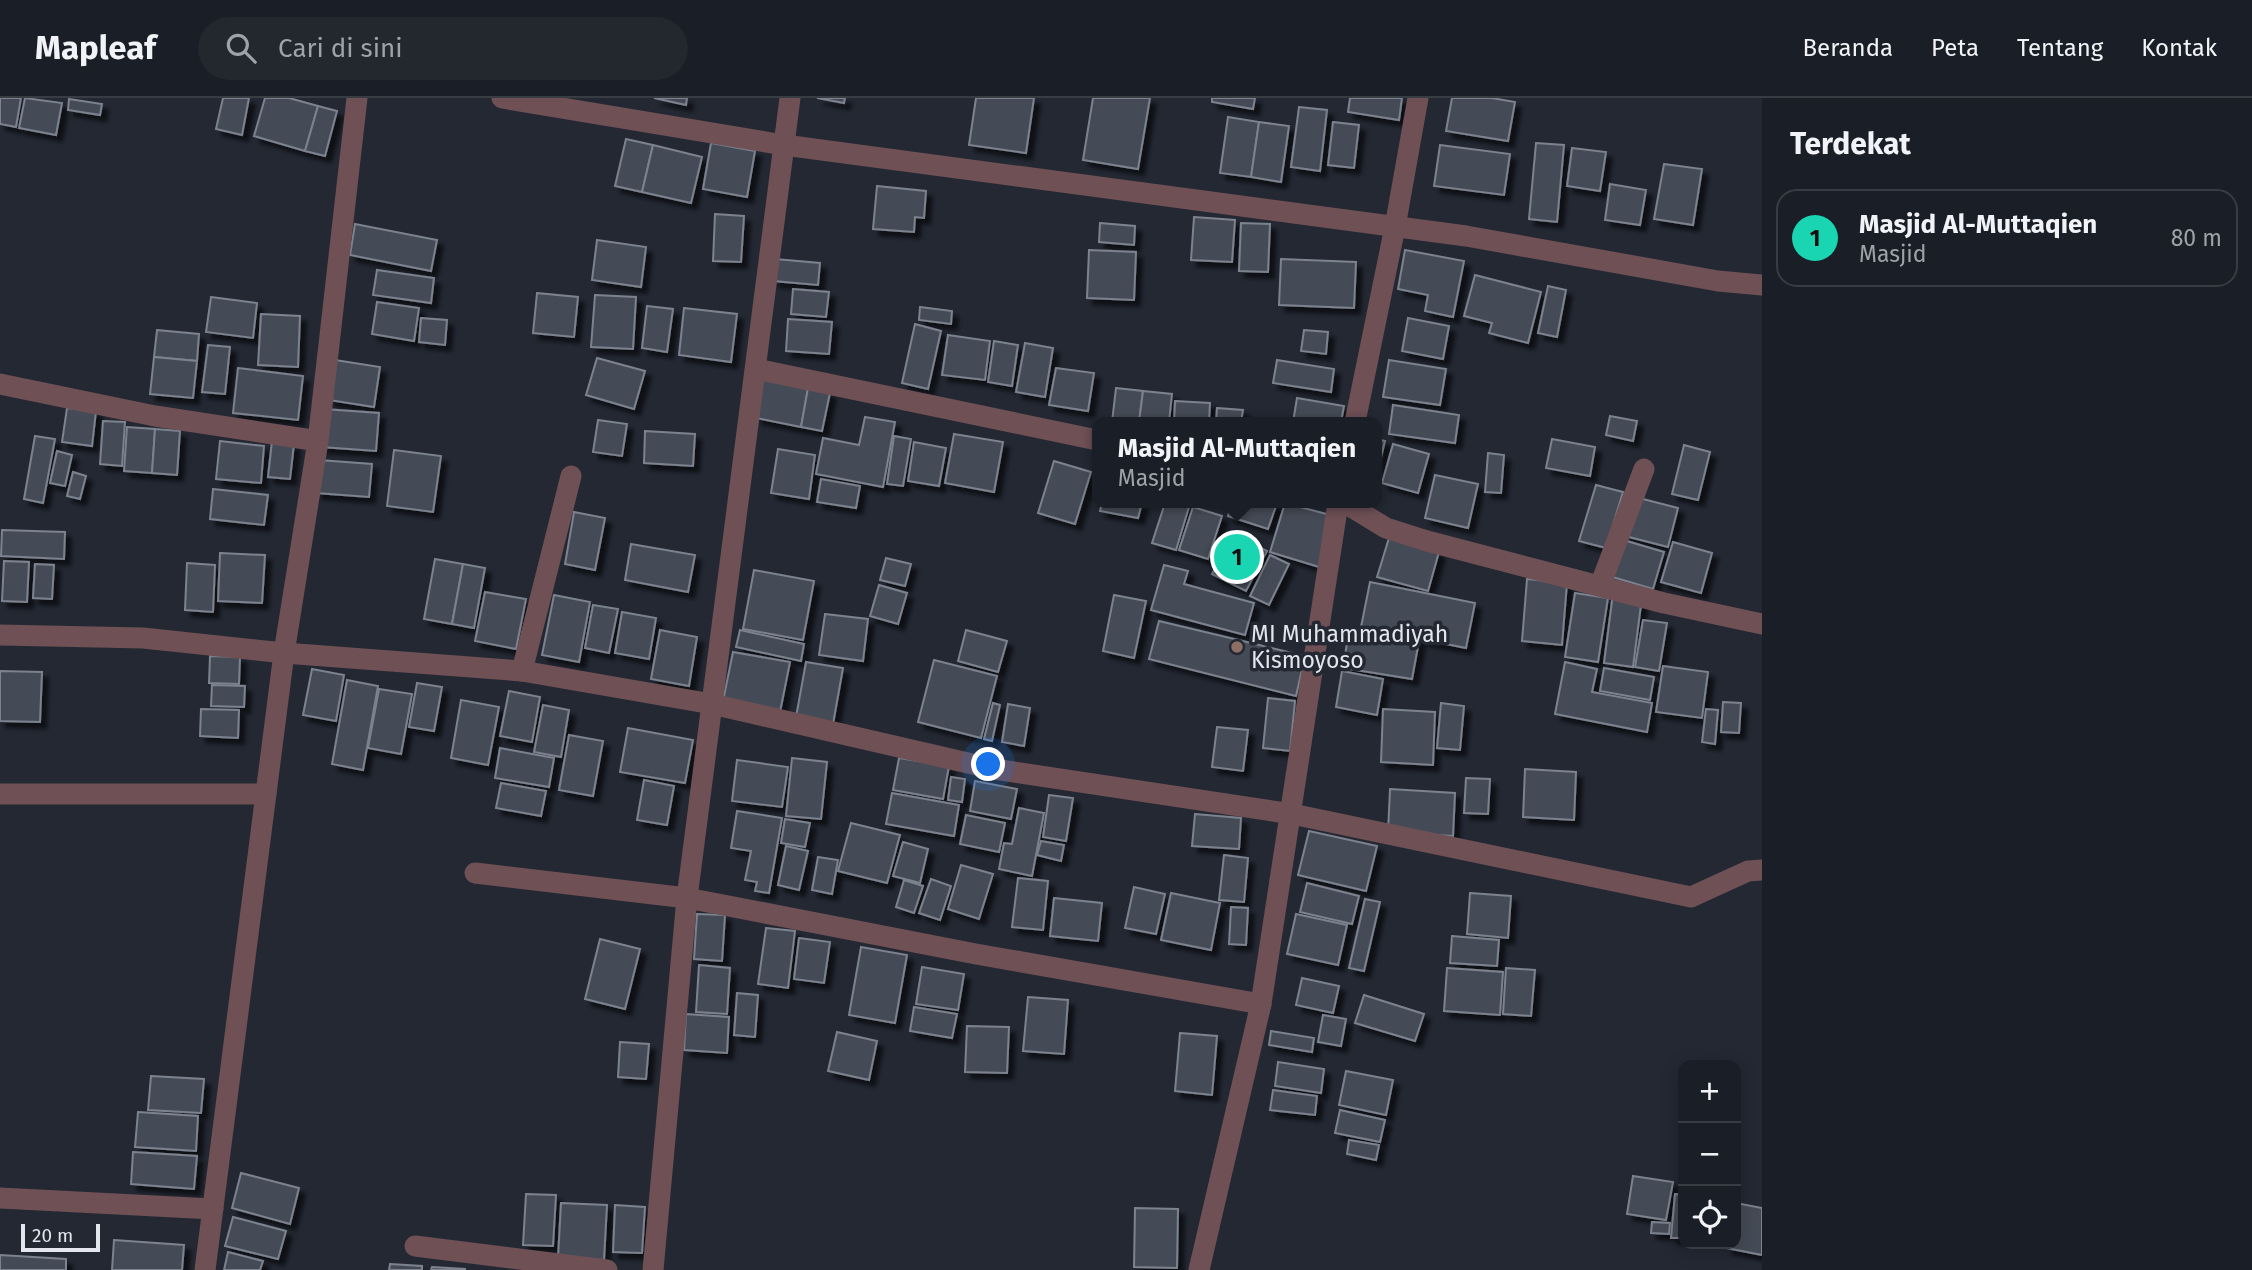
<!DOCTYPE html>
<html lang="id">
<meta charset="utf-8">
<style>
body{margin:0;font-family:"Fira Sans",sans-serif;background:#23272e;color:#f1f3f6}
.controls{position:absolute;right:21px;bottom:21px;display:grid;overflow:hidden;border-radius:14px;box-shadow:0 4px 18px #0003}
.controls button{width:63px;height:63px;display:grid;place-items:center;padding:0;border:0;border-bottom:2px solid #383c43;background:#1a1e26;color:#f1f3f6;font:35px sans-serif}
.scale{position:absolute;left:21px;bottom:18px;width:79px;box-sizing:border-box;padding-left:7px;border:4px solid #e3e6ed;border-top:0;font-size:19px;line-height:24px;white-space:nowrap;color:#e3e6ed;-webkit-text-stroke:5px #232833;paint-order:stroke}
.you{position:absolute;left:989px;top:667px;width:24px;height:24px;margin:-18px;border:5px solid #fff;border-radius:50%;background:#1a73e8;box-shadow:0 0 0 10px #1a73e833}
.badge{display:grid;place-items:center;width:46px;height:46px;border-radius:50%;background:#19d5b2;color:#111;font-size:23px;font-weight:700}
.pin{position:absolute;translate:-50% -50%;border:4px solid #fff;box-shadow:0 2px 7px #0006}
.popup{position:absolute;left:1092px;top:319px;width:290px;height:91px;box-sizing:border-box;display:grid;place-content:center;border-radius:14px;background:#1a1e26;filter:drop-shadow(0 2px 5px #0005);font-size:23px;white-space:nowrap;color:#9fa2a7}
.popup b{font-size:26px;color:#f1f3f6}
.popup::after{content:'';position:absolute;left:50%;top:100%;margin-left:-14px;border:14px solid transparent;border-top-color:#1a1e26}
.list{margin:0;padding:0;list-style:none}
h2{display:flex;justify-content:space-between;align-items:center;height:91px;margin:0;padding:0 28px;font-size:30px}
h2 small{font-size:23px;font-weight:400;color:#9fa2a7}
.list li{display:grid;grid-template-columns:46px 1fr auto;gap:21px;align-items:center;box-sizing:border-box;height:98px;margin:0 14px 14px;padding:0 14px;border:2px solid #383c43;border-radius:21px}
.list b{display:block;font-size:26px;white-space:nowrap}
.list p{margin:0;font-size:23px;white-space:nowrap;color:#9fa2a7}
.list em{font-size:23px;font-style:normal;color:#9fa2a7}
.icon{flex:none;width:38px;height:38px;fill:none;stroke:currentColor;stroke-width:2;stroke-linecap:round;stroke-linejoin:round}
.map{position:relative;flex:none;width:1762px;height:1172px;overflow:hidden}
header{display:flex;align-items:center;gap:42px;box-sizing:border-box;height:98px;padding:0 35px;background:#1a1e26;border-bottom:2px solid #383c43}
header strong{font-size:33px}
nav{display:flex;gap:38px;margin-inline-start:auto;font-size:24px}
.search{width:490px;height:63px;background:#23272e;display:flex;align-items:center;gap:18px;box-sizing:border-box;padding:0 24px;border-radius:38px;color:#9fa2a7;font-size:26px}
main{display:flex}
aside{flex:1;background:#1a1e26}
.map>svg:first-child{display:block}
.building{fill:#454c57;stroke:#7b828e;stroke-width:2;filter:url(#shadow)}
.lines{fill:none;stroke-linecap:round;stroke-linejoin:round}
.street{stroke:#6e5055;stroke-width:21}
.education-dot{fill:#8d6e63;stroke:#232833;stroke-width:2.5}
.labels{text-anchor:middle;stroke-width:7;stroke-linejoin:round;paint-order:stroke}
.poi-label{font-size:23px;fill:#e3e6ed;stroke:#232833;text-anchor:start}
</style>
<header>
<strong>Mapleaf</strong>
<div class="search"><svg class="icon" aria-label="search" viewBox="0 0 24 24"><circle cx="10" cy="10" r="6"/><path d="M15 15l6 6"/></svg>Cari di sini</div>
<nav><a>Beranda</a><a>Peta</a><a>Tentang</a><a>Kontak</a></nav>
</header>
<main>
<div class="map">
<svg width="1762" height="1172" viewBox="0 0 1762 1172">
<defs>
<filter id="shadow"><feDropShadow dx="6" dy="6" stdDeviation="2" flood-color="#0009"/></filter>
</defs>
<rect width="100%" height="100%" fill="#232833"/>
<!-- building -->
<g class="building">
<path d="M0 0H21L16 29 0 26Z"/>
<path d="M25 0 62 5 56 37 19 30Z"/>
<path d="M223 0H249L242 37 216 31Z"/>
<path d="M265 0H289L318 8 305 53 254 38Z"/>
<path d="M654 0H687L686 7Z"/>
<path d="M817 0H845L844 5Z"/>
<path d="M976 0H1034L1026 55 969 47Z"/>
<path d="M1093 0H1150L1138 71 1083 62Z"/>
<path d="M1212 0H1255L1253 11 1212 4Z"/>
<path d="M1350 0H1402L1399 22 1348 14Z"/>
<path d="M1452 0H1492L1515 4 1508 43 1446 33Z"/>
<path d="M69 1 102 6 100 17 68 12Z"/>
<path d="M318 8 337 13 325 58 305 53Z"/>
<path d="M1299 9 1327 12 1320 73 1291 69Z"/>
<path d="M1228 19 1259 24 1251 79 1220 75Z"/>
<path d="M1259 24 1289 28 1281 84 1251 79Z"/>
<path d="M1333 24 1359 27 1354 70 1328 67Z"/>
<path d="M626 41 653 47 642 94 615 88Z"/>
<path d="M711 45 755 53 747 99 703 91Z"/>
<path d="M1536 45 1564 47 1557 124 1529 121Z"/>
<path d="M653 47 702 59 691 105 642 94Z"/>
<path d="M1440 47 1510 56 1504 97 1434 88Z"/>
<path d="M1572 50 1606 54 1600 93 1567 88Z"/>
<path d="M1664 66 1702 71 1693 127 1654 121Z"/>
<path d="M1610 86 1646 92 1640 127 1605 122Z"/>
<path d="M877 88 926 93 924 120 915 119 914 134 873 131Z"/>
<path d="M715 116 744 118 741 164 713 163Z"/>
<path d="M1194 119 1235 122 1232 164 1191 162Z"/>
<path d="M1100 125 1135 128 1134 147 1099 144Z"/>
<path d="M1241 125 1270 126 1268 174 1239 173Z"/>
<path d="M355 126 437 142 431 173 350 157Z"/>
<path d="M597 142 646 149 641 189 592 182Z"/>
<path d="M1089 152 1136 154 1134 202 1087 200Z"/>
<path d="M1405 152 1464 163 1453 219 1425 213 1428 197 1398 191Z"/>
<path d="M775 161 820 165 818 187 773 183Z"/>
<path d="M1281 161 1356 164 1354 210 1279 207Z"/>
<path d="M377 172 434 180 431 205 373 197Z"/>
<path d="M1475 177 1541 194 1528 245 1489 235 1492 225 1464 218Z"/>
<path d="M1548 188 1566 192 1557 239 1538 235Z"/>
<path d="M793 191 829 194 826 219 791 216Z"/>
<path d="M537 195 578 199 574 239 533 235Z"/>
<path d="M595 197 636 199 633 251 591 249Z"/>
<path d="M211 199 257 205 253 240 206 234Z"/>
<path d="M377 204 419 210 414 243 372 236Z"/>
<path d="M647 208 673 211 667 254 642 250Z"/>
<path d="M920 209 952 213 951 226 919 222Z"/>
<path d="M684 210 737 216 731 264 679 257Z"/>
<path d="M261 216 300 218 298 269 258 267Z"/>
<path d="M421 220 447 222 445 247 419 244Z"/>
<path d="M1408 220 1449 228 1443 261 1402 253Z"/>
<path d="M788 221 832 224 829 256 786 253Z"/>
<path d="M915 226 941 233 928 291 902 285Z"/>
<path d="M157 232 199 236 197 263 154 259Z"/>
<path d="M1304 232 1328 234 1326 256 1301 253Z"/>
<path d="M948 237 990 243 985 282 942 277Z"/>
<path d="M994 243 1018 247 1012 288 988 284Z"/>
<path d="M1025 245 1053 250 1045 299 1016 294Z"/>
<path d="M208 247 230 249 225 296 202 294Z"/>
<path d="M154 259 197 263 193 300 150 296Z"/>
<path d="M597 260 645 273 634 311 586 297Z"/>
<path d="M335 262 380 269 374 309 329 302Z"/>
<path d="M1277 262 1334 271 1331 294 1273 285Z"/>
<path d="M1389 262 1446 271 1440 307 1383 299Z"/>
<path d="M238 270 303 278 298 322 233 315Z"/>
<path d="M1056 270 1094 275 1088 313 1049 307Z"/>
<path d="M763 281 808 290 801 329 756 320Z"/>
<path d="M808 290 830 295 822 333 801 329Z"/>
<path d="M1116 290 1143 293 1139 324H1112Z"/>
<path d="M1143 293 1172 296 1169 324H1139Z"/>
<path d="M1297 300 1344 308 1341 324H1293Z"/>
<path d="M1175 303 1210 305 1209 324H1174Z"/>
<path d="M1393 307 1459 317 1455 345 1389 336Z"/>
<path d="M67 310 96 313 92 348 62 344Z"/>
<path d="M1217 310 1243 312 1241 324H1216Z"/>
<path d="M324 311 379 315 376 353 321 349Z"/>
<path d="M1610 318 1637 323 1633 343 1606 337Z"/>
<path d="M865 319 895 324 883 389 816 376 823 340 859 347Z"/>
<path d="M598 322 627 326 622 358 593 354Z"/>
<path d="M103 323 125 324 122 368 100 366Z"/>
<path d="M127 329 155 331 152 375 124 373Z"/>
<path d="M155 331 180 333 177 377 152 375Z"/>
<path d="M645 333 695 336 693 368 644 365Z"/>
<path d="M954 336 1003 344 994 394 945 385Z"/>
<path d="M35 338 55 341 43 405 24 401Z"/>
<path d="M894 338 911 341 903 388 887 386Z"/>
<path d="M1377 341 1385 343 1377 376Z"/>
<path d="M1552 341 1595 349 1590 378 1546 370Z"/>
<path d="M220 343 264 348 261 385 216 381Z"/>
<path d="M272 343 294 346 290 381 268 379Z"/>
<path d="M914 344 946 350 939 388 908 383Z"/>
<path d="M1393 346 1429 356 1418 395 1382 385Z"/>
<path d="M1684 347 1710 354 1698 402 1672 396Z"/>
<path d="M778 351 815 357 809 401 771 395Z"/>
<path d="M394 352 441 358 433 414 387 408Z"/>
<path d="M57 353 72 357 65 388 50 385Z"/>
<path d="M1488 355 1504 357 1501 395 1485 394Z"/>
<path d="M319 362 372 366 369 399 316 395Z"/>
<path d="M1054 363 1091 374 1075 426 1038 415Z"/>
<path d="M73 374 86 378 80 401 67 398Z"/>
<path d="M1435 377 1478 386 1468 430 1425 420Z"/>
<path d="M821 381 860 388 856 410 817 404Z"/>
<path d="M1596 387 1623 394 1606 450 1579 443Z"/>
<path d="M213 391 268 397 264 427 210 421Z"/>
<path d="M1635 399 1678 410 1668 449 1625 438Z"/>
<path d="M1102 405H1142L1138 420 1100 413Z"/>
<path d="M1165 405H1176L1189 409 1176 452 1152 445Z"/>
<path d="M1232 405H1277L1268 431 1228 418Z"/>
<path d="M1285 405 1334 418 1319 469 1270 454Z"/>
<path d="M1193 409 1222 418 1208 461 1179 452Z"/>
<path d="M574 414 605 420 595 472 565 466Z"/>
<path d="M2 432 65 434 64 461 1 458Z"/>
<path d="M1233 436 1267 453 1246 493 1212 476Z"/>
<path d="M1389 440 1439 454 1428 493 1377 479Z"/>
<path d="M1620 441 1664 454 1653 491 1609 478Z"/>
<path d="M1673 444 1712 455 1701 495 1661 484Z"/>
<path d="M631 446 695 457 688 494 625 482Z"/>
<path d="M220 455 265 457 262 505 218 503Z"/>
<path d="M1270 457 1289 466 1269 507 1250 498Z"/>
<path d="M886 460 911 466 905 488 880 482Z"/>
<path d="M435 461 463 466 452 526 424 521Z"/>
<path d="M4 463 29 464 27 504 2 503Z"/>
<path d="M187 465 215 467 213 514 185 512Z"/>
<path d="M35 466 54 467 52 501 33 500Z"/>
<path d="M463 466 485 470 474 530 452 526Z"/>
<path d="M1164 467 1188 473 1184 486 1254 505 1245 537 1151 512Z"/>
<path d="M754 472 814 483 803 542 743 531Z"/>
<path d="M1527 481 1567 485 1562 547 1522 543Z"/>
<path d="M1370 484 1475 505 1466 550 1361 529Z"/>
<path d="M879 487 907 495 898 526 870 518Z"/>
<path d="M485 494 526 501 516 551 475 543Z"/>
<path d="M1575 495 1608 500 1598 564 1565 559Z"/>
<path d="M1613 495 1642 499 1633 569 1604 565Z"/>
<path d="M554 497 590 504 579 564 542 557Z"/>
<path d="M1114 497 1146 503 1134 560 1103 553Z"/>
<path d="M593 507 618 511 609 555 585 550Z"/>
<path d="M622 514 656 520 649 561 615 555Z"/>
<path d="M825 516 868 521 863 563 819 557Z"/>
<path d="M1643 522 1667 525 1659 573 1635 569Z"/>
<path d="M1159 523 1305 558 1296 598 1149 561Z"/>
<path d="M660 532 697 539 689 588 651 581Z"/>
<path d="M740 532 804 546 801 563 736 549Z"/>
<path d="M966 532 1007 543 998 574 958 563Z"/>
<path d="M1349 532 1419 543 1412 581 1343 570Z"/>
<path d="M733 554 790 564 780 614 723 603Z"/>
<path d="M210 558 240 559 239 586 209 585Z"/>
<path d="M934 562 997 578 981 640 918 624Z"/>
<path d="M806 564 843 570 833 626 796 619Z"/>
<path d="M1565 564 1597 571 1592 594 1652 605 1647 634 1555 616Z"/>
<path d="M1663 568 1708 574 1702 620 1656 614Z"/>
<path d="M1604 570 1654 579 1650 602 1600 593Z"/>
<path d="M312 571 344 577 336 623 303 617Z"/>
<path d="M0 573 42 574 40 624 0 623Z"/>
<path d="M1342 573 1383 581 1377 617 1336 609Z"/>
<path d="M347 582 378 588 363 672 332 666Z"/>
<path d="M417 585 442 589 434 633 409 629Z"/>
<path d="M212 587 245 588 244 609 211 608Z"/>
<path d="M379 591 412 596 401 656 368 650Z"/>
<path d="M509 593 540 599 532 644 500 638Z"/>
<path d="M1268 600 1295 603 1290 653 1263 650Z"/>
<path d="M461 602 499 609 488 667 451 660Z"/>
<path d="M1723 604 1741 605 1739 635 1721 634Z"/>
<path d="M993 605 1000 607 992 643 984 641Z"/>
<path d="M1441 605 1464 608 1460 652 1437 650Z"/>
<path d="M1008 606 1030 610 1024 648 1002 644Z"/>
<path d="M543 607 569 612 561 659 534 654Z"/>
<path d="M201 611 239 612 238 640 200 638Z"/>
<path d="M1383 611 1435 614 1433 667 1381 664Z"/>
<path d="M1706 611 1718 612 1715 646 1702 644Z"/>
<path d="M1217 629 1248 632 1243 673 1212 669Z"/>
<path d="M628 630 693 642 685 685 620 674Z"/>
<path d="M569 637 603 643 593 698 559 692Z"/>
<path d="M500 650 554 660 549 689 495 680Z"/>
<path d="M792 660 827 664 821 721 786 718Z"/>
<path d="M899 660 949 668 943 701 893 692Z"/>
<path d="M737 662 788 669 782 709 732 703Z"/>
<path d="M1525 671 1576 674 1574 722 1523 719Z"/>
<path d="M951 679 965 681 962 704 948 702Z"/>
<path d="M1466 680 1490 681 1488 716 1464 715Z"/>
<path d="M644 682 674 688 667 727 637 722Z"/>
<path d="M975 683 1017 691 1011 721 970 713Z"/>
<path d="M501 685 546 693 541 718 496 710Z"/>
<path d="M1390 691 1455 695 1453 738 1388 734Z"/>
<path d="M892 695 959 707 954 738 886 726Z"/>
<path d="M1049 697 1073 700 1066 743 1043 739Z"/>
<path d="M1019 710 1044 715 1032 778 999 771 1004 745 1012 746Z"/>
<path d="M737 713 782 720 769 795 755 793 757 784 745 782 751 753 731 750Z"/>
<path d="M1195 716 1241 720 1239 751 1192 748Z"/>
<path d="M966 717 1005 725 999 754 960 746Z"/>
<path d="M785 721 810 725 805 749 781 745Z"/>
<path d="M851 725 900 737 887 785 838 773Z"/>
<path d="M1309 733 1377 748 1366 793 1298 777Z"/>
<path d="M1041 743 1064 747 1061 763 1037 757Z"/>
<path d="M903 744 928 751 920 785 893 778Z"/>
<path d="M786 748 808 753 799 792 778 787Z"/>
<path d="M1224 757 1248 760 1244 804 1219 802Z"/>
<path d="M818 759 838 762 832 796 812 792Z"/>
<path d="M961 767 993 776 979 821 948 811Z"/>
<path d="M1018 780 1048 783 1043 832 1012 829Z"/>
<path d="M931 781 951 788 940 822 919 815Z"/>
<path d="M904 782 923 788 914 815 896 809Z"/>
<path d="M1307 785 1359 798 1352 826 1300 814Z"/>
<path d="M1134 789 1165 796 1156 836 1125 830Z"/>
<path d="M1171 795 1220 805 1211 852 1161 842Z"/>
<path d="M1470 795 1511 798 1508 840 1467 836Z"/>
<path d="M1054 800 1102 805 1098 843 1050 838Z"/>
<path d="M1365 801 1380 804 1364 873 1349 870Z"/>
<path d="M1231 809 1248 810 1246 847 1229 846Z"/>
<path d="M697 816 725 817 722 863 694 861Z"/>
<path d="M1296 816 1347 827 1338 867 1287 856Z"/>
<path d="M766 830 795 833 788 890 758 886Z"/>
<path d="M1452 838 1499 842 1497 868 1450 865Z"/>
<path d="M799 840 830 844 824 885 794 881Z"/>
<path d="M600 841 640 851 625 911 585 901Z"/>
<path d="M861 849 907 857 895 925 849 917Z"/>
<path d="M699 867 730 870 727 916 696 914Z"/>
<path d="M922 869 964 876 958 912 916 906Z"/>
<path d="M1447 870 1503 874 1500 917 1444 913Z"/>
<path d="M1506 870 1535 872 1531 918 1503 916Z"/>
<path d="M1302 880 1339 888 1333 915 1296 907Z"/>
<path d="M737 895 758 897 755 939 734 937Z"/>
<path d="M1364 897 1424 916 1415 943 1355 925Z"/>
<path d="M1028 899 1068 902 1064 956 1023 953Z"/>
<path d="M914 909 957 916 952 940 910 933Z"/>
<path d="M686 916 729 919 727 955 684 952Z"/>
<path d="M1323 917 1346 921 1341 948 1318 944Z"/>
<path d="M967 928 1009 929 1007 975 965 974Z"/>
<path d="M1271 933 1314 940 1312 954 1269 947Z"/>
<path d="M837 934 877 943 869 982 828 973Z"/>
<path d="M1180 935 1217 938 1212 997 1175 993Z"/>
<path d="M620 944 649 946 646 981 618 979Z"/>
<path d="M1278 964 1324 971 1321 995 1275 988Z"/>
<path d="M1346 973 1393 982 1386 1017 1339 1007Z"/>
<path d="M151 978 204 981 201 1015 148 1012Z"/>
<path d="M1273 992 1317 998 1315 1017 1270 1012Z"/>
<path d="M1340 1012 1385 1022 1380 1044 1335 1035Z"/>
<path d="M138 1014 198 1018 196 1053 135 1049Z"/>
<path d="M1349 1042 1379 1047 1376 1062 1347 1056Z"/>
<path d="M133 1054 197 1058 194 1091 131 1086Z"/>
<path d="M241 1075 299 1090 290 1126 232 1110Z"/>
<path d="M1633 1078 1673 1084 1666 1122 1627 1116Z"/>
<path d="M526 1096 556 1097 553 1148 523 1147Z"/>
<path d="M1675 1096 1683 1097V1140H1671Z"/>
<path d="M561 1105 607 1107 604 1162 558 1160Z"/>
<path d="M1736 1105 1762 1110V1157L1726 1150 1727 1146H1736Z"/>
<path d="M615 1107 645 1109 642 1155 613 1154Z"/>
<path d="M1135 1110 1178 1111 1177 1170 1134 1169Z"/>
<path d="M233 1119 286 1133 278 1161 225 1148Z"/>
<path d="M1652 1124 1670 1125 1669 1136 1651 1135Z"/>
<path d="M114 1142 184 1147 182 1172H112Z"/>
<path d="M228 1154 263 1163 260 1172H224Z"/>
<path d="M0 1157 66 1161V1172H0Z"/>
<path d="M390 1166 422 1168V1172H389Z"/>
<path d="M432 1169 465 1171V1172H431Z"/>
</g>
<g class="lines">
<!-- street -->
<g class="street">
<path d="M502 0 784 47 1466 138 1718 183 1762 187"/>
<path d="M756 271 1097 342"/>
<path d="M0 286 155 318 318 343"/>
<path d="M1355 324 1395 129 1418 0"/>
<path d="M1345 405 1386 430 1427 443 1664 505 1762 526"/>
<path d="M1600 488 1644 371"/>
<path d="M0 537 143 540 284 555 522 573 712 606 994 671 1292 716 1691 799 1748 773 1762 772"/>
<path d="M522 573 571 378"/>
<path d="M0 696H266"/>
<path d="M475 775 687 800 976 856 1261 906"/>
<path d="M0 1100 213 1111"/>
<path d="M415 1148 607 1172"/>
<path d="M205 1172 284 555 318 343 357 0"/>
<path d="M653 1172 687 800 790 0"/>
<path d="M1199 1172 1261 906 1338 405"/>
</g>
</g>
<!-- markers -->
<circle class="education-dot" cx="1237" cy="549" r="7"/>
<g class="labels">
<!-- poi labels -->
<g class="poi-label">
<text x="1251" y="544">MI Muhammadiyah<tspan x="1251" dy="26">Kismoyoso</tspan></text>
</g>
</g>
</svg>
<div class="controls">
<button>+</button>
<button>−</button>
<button><svg class="icon" aria-label="locate" viewBox="0 0 24 24"><circle cx="12" cy="12" r="6"/><path d="M12 2v4M12 18v4M2 12h4M18 12h4"/></svg></button>
</div>
<div class="scale">20 m</div>
<div class="you"></div>
<div class="pin badge" style="left:1237px;top:459px">1</div>
<div class="popup"><b>Masjid Al-Muttaqien</b>Masjid</div>
</div>
<aside>
<h2>Terdekat<small></small></h2>
<ul class="list">
<li><span class="badge">1</span><div><b>Masjid Al-Muttaqien</b><p>Masjid</p></div><em>80 m</em></li>
</ul>
</aside>
</main>
